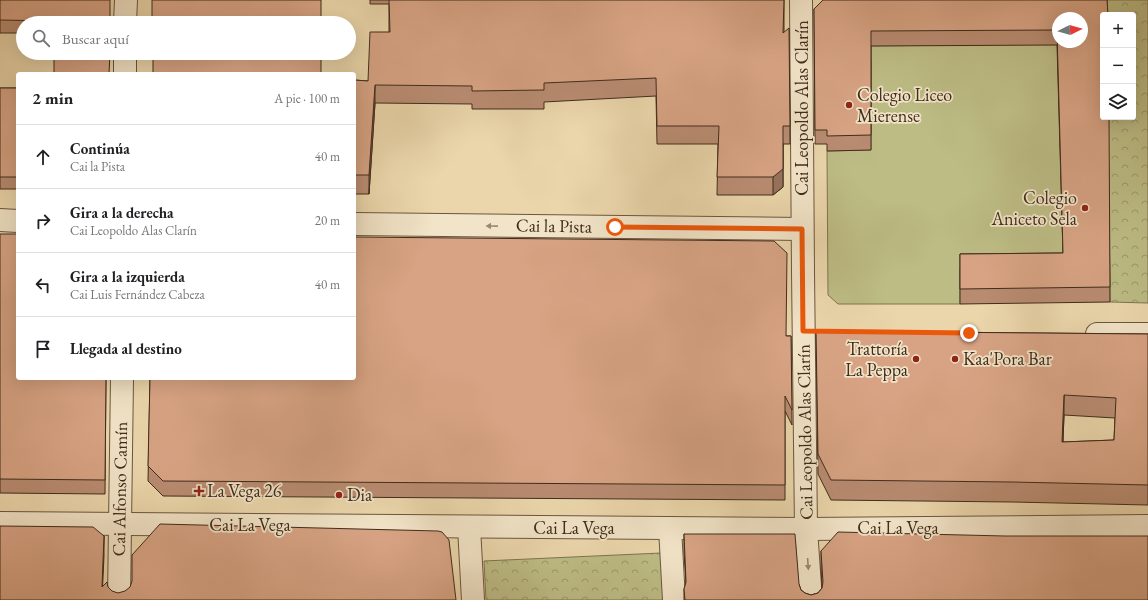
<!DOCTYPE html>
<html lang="es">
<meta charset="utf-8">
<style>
body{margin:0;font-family:"EB Garamond",serif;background:#f2f2f2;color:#202124}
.controls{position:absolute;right:12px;top:12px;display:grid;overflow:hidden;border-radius:4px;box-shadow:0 4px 16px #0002}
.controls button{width:36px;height:36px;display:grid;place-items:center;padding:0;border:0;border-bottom:1px solid #e0e0e0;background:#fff;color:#202124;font:20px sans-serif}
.compass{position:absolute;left:1052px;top:12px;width:36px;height:36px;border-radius:50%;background:#fff;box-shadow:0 4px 16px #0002;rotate:85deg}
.stop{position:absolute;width:12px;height:12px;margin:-9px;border:3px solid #ea580c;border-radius:50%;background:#fff}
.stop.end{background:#ea580c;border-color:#fff;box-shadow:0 1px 4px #0008}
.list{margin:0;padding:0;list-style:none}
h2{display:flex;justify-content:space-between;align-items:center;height:52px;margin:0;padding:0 16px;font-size:17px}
h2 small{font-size:13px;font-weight:400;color:#757577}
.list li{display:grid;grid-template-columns:26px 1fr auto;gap:12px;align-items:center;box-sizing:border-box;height:64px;padding:0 16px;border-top:1px solid #e0e0e0}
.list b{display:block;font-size:15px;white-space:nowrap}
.list p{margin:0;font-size:13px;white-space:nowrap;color:#757577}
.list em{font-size:13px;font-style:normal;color:#757577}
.icon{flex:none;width:22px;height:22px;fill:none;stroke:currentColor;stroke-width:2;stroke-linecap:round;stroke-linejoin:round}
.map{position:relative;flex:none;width:1148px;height:600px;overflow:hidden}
.search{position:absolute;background:#fff;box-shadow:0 4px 16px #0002;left:16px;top:16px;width:340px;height:44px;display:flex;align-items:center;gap:10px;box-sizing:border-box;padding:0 14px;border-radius:22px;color:#757577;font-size:15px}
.panel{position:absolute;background:#fff;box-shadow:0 4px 16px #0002;left:16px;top:72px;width:340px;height:308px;border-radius:4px}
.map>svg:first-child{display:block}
.forest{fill:url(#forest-crowns);stroke:#7e7450}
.pitch{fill:#bdbc85;stroke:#7e7450}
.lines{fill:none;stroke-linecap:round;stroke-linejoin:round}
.minor-casing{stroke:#6b563f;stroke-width:24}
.minor{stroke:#f2e4c8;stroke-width:22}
.wall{fill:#b98c72;stroke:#402c1b;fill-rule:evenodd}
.shaded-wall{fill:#96725c;stroke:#402c1b}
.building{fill:#d7a384;stroke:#402c1b;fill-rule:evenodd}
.oneway{fill:#998872}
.route{stroke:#ea580c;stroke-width:5}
.poi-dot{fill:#8f2418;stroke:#f2e4c8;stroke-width:1.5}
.labels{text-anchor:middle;stroke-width:3.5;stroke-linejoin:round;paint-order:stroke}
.poi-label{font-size:18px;fill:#402c1b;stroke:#f2e4c8;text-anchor:start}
.street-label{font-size:18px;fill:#402c1b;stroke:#f2e4c8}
</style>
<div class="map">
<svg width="1148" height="600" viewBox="0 0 1148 600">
<defs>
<pattern id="forest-crowns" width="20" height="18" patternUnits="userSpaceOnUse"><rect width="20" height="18" fill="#bdbc85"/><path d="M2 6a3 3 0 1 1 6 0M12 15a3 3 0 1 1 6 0" fill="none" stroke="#9b996c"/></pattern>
</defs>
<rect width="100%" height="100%" fill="#ebd6ab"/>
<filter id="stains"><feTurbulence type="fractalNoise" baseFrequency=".005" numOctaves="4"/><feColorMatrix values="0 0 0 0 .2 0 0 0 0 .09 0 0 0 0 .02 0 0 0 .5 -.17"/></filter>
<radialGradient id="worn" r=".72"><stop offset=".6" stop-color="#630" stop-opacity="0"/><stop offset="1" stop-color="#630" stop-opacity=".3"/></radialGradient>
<!-- forest -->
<g class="forest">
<path d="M1107 0H1148V303L1110 302 1108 117H1133V15H1107Z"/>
<path d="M661 553 663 600H486L484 561Z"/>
</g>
<!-- pitch -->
<path class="pitch" d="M1058 44 1063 258 960 269V304H838L828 295 827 151 871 150V61L861 46Z"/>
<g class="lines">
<!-- minor casing -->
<g class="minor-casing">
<g id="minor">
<path d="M801 0 803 272 806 529 811 600"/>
<path d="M125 23 126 0"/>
<path d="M125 74V53"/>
<path d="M0 220 18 221"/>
<path d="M354 224 802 229"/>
<path d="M1097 334H1148"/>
<path d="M0 523 806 529 1148 526"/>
<path d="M469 527 473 600"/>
<path d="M670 528 674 600"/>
<path d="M119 600 122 378"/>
</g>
</g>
<!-- minor -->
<use href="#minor" class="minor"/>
</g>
<!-- wall -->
<g class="wall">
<path d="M0 0 110 23H23V33H0Z"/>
<path d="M370 0H784V33L789 28 790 144H783V187L773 195H717L718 144H657L656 96 544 102V109H472V104L375 103 369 194H354V80L368 81 389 32V4H370Z"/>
<path d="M1107 0 1110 302 960 304V254L1063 253 1057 45 871 46V150L827 151V144H815L814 9Z"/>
<rect x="0" y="88" width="18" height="101"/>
<path d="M0 234 106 378 105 494 0 493Z"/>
<path d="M816 331 1148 334V505L1012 502 831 500 818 474ZM1064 415 1115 418 1114 440 1063 442Z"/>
<path d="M786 336H791L792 425 785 411V500L163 496 148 481 150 378Z"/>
<path d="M684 534 799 584 801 590 805 593 811 595 818 593 822 588 821 568V551L1148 600H684V589L686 584 684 552Z"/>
</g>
<!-- shaded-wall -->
<g class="shaded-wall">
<path d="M375 85V103L369 194V175Z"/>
<path d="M783 144V187L773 195V177Z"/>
<path d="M1064 395V415L1062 462V442Z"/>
<path d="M104 536V556L102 600V587Z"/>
</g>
<!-- building -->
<g class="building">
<path d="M0 0H110V23H54V21L0 20Z"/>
<rect x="152" y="0" width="169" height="23"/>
<path d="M389 0H784L783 33 789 28 790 126H783V169L773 177H717L719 126H657L656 78 544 83V90L472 91V86L375 85 369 175H354V80L368 81 370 32H390Z"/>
<path d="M823 0H1107L1108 15H1103V117H1109L1110 287 960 289V254L1063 253 1057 30 871 31V135L827 136V130H815L814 9ZM1058 18H1082V42H1058Z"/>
<path d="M54 53H110L109 74H54Z"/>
<rect x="153" y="53" width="168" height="21"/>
<rect x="0" y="88" width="18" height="89"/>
<path d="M0 234H18V378H106L105 480 0 479Z"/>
<path d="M354 237 774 241 787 253 786 336H791L792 410 785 396V485L163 481 148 466 150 378H354Z"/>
<path d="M816 331 1148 334V485L1012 482 831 480 818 454ZM1064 395 1116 398 1114 440 1062 442Z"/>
<path d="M160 524 438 531 442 532 449 540 456 600H0V526L93 527 104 536 102 587 107 582 108 587 112 591 118 593 125 591 130 587 132 581V555Z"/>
<path d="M838 532 1005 536H1148V600H685L684 589 686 582 684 534H795L799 584 801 590 805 593 811 595 818 593 822 588 823 582 821 551Z"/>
</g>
<!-- one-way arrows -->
<defs><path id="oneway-solid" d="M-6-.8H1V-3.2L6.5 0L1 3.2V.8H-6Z"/></defs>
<g class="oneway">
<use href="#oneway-solid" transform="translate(492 226) rotate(-179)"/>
<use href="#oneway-solid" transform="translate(808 564) rotate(86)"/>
</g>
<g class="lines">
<!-- route -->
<path class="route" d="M615 227 802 229 803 331 969 333"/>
</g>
<!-- markers -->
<g class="poi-dot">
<circle cx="849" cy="105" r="4"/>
<circle cx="1085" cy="208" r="4"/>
<circle cx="916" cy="359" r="4"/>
<circle cx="955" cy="359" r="4"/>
<path d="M197 485h4v4h4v4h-4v4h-4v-4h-4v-4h4z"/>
<circle cx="339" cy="495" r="4"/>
</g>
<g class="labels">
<!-- poi labels -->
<g class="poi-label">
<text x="857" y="101">Colegio Liceo<tspan x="857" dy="21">Mierense</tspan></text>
<text x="1077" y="204" text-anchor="end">Colegio<tspan x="1077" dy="21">Aniceto Sela</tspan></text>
<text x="908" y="355" text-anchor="end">Trattoría<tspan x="908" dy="21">La Peppa</tspan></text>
<text x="963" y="365">Kaa'Pora Bar</text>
<text x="207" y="497">La Vega 26</text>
<text x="347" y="501">Dia</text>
</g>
<!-- street labels -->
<g class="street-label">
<text transform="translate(802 108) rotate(-90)" y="6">Cai Leopoldo Alas Clarín</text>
<text transform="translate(554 226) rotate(1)" y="6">Cai la Pista</text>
<text transform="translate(805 432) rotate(-91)" y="6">Cai Leopoldo Alas Clarín</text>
<text transform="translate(120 489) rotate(-89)" y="6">Cai Alfonso Camín</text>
<text x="250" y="531">Cai La Vega</text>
<text x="574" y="534">Cai La Vega</text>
<text x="898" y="534">Cai La Vega</text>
</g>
</g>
<rect width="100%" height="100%" filter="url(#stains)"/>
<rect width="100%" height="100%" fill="url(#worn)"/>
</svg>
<div class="controls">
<button>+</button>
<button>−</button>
<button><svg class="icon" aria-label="layers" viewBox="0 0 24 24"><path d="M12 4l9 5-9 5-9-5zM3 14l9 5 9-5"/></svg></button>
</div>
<svg class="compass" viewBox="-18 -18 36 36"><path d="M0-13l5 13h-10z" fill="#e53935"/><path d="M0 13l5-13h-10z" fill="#757577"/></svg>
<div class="stop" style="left:615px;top:227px"></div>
<div class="stop end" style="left:969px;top:333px"></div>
<div class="search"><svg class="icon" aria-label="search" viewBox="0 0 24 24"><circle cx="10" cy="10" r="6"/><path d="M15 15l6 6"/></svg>Buscar aquí</div>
<section class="panel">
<h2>2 min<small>A pie · 100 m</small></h2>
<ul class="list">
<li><svg class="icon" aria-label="ahead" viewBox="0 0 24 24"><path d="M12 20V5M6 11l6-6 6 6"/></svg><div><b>Continúa</b><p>Cai la Pista</p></div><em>40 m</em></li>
<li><svg class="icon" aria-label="right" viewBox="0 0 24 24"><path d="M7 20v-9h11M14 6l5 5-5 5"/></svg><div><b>Gira a la derecha</b><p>Cai Leopoldo Alas Clarín</p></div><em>20 m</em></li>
<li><svg class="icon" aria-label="left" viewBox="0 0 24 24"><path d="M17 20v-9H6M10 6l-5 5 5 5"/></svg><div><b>Gira a la izquierda</b><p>Cai Luis Fernández Cabeza</p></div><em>40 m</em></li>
<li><svg class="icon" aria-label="arrive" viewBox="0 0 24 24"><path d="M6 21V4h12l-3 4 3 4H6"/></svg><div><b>Llegada al destino</b></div></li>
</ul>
</section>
</div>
